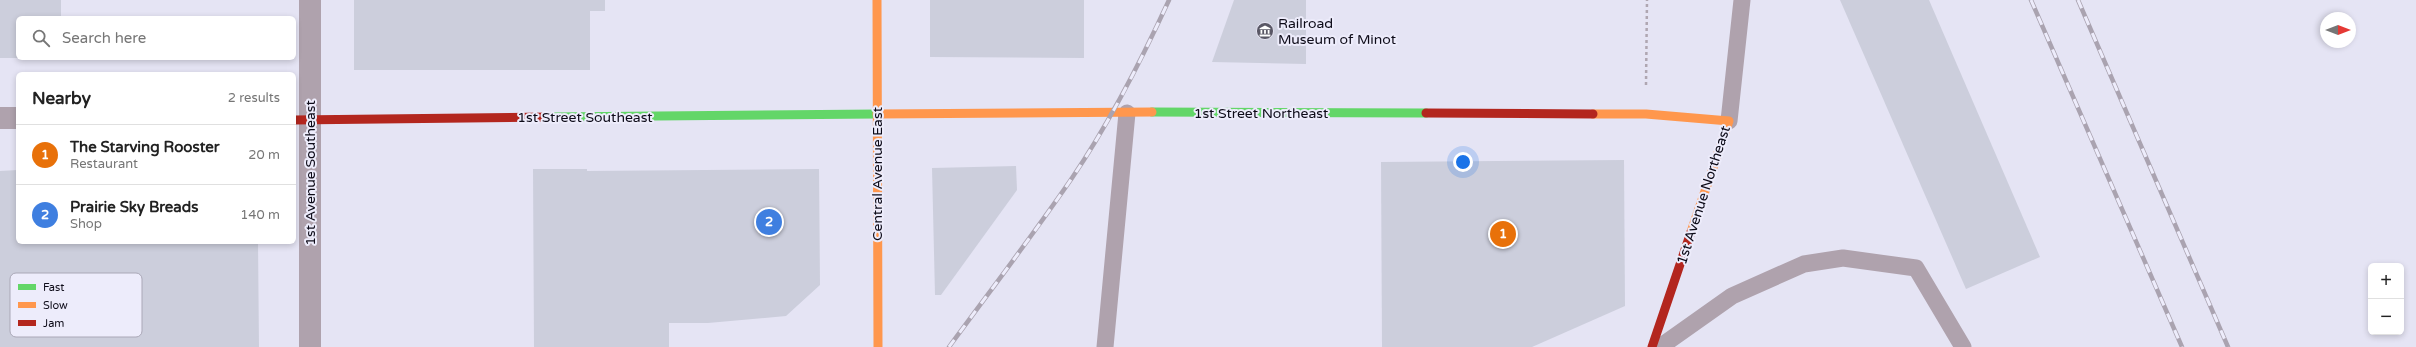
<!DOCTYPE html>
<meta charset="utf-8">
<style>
body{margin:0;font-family:"Varela Round",sans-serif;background:#f6f6f6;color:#222}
.controls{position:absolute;right:12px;bottom:12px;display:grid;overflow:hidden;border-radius:6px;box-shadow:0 2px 6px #0003}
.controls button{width:36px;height:36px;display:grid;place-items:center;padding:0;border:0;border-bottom:1px solid #e0e0e0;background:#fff;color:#222;font:20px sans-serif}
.compass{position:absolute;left:2320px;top:12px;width:36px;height:36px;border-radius:50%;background:#fff;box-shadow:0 2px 6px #0003;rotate:90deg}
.you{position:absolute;left:1463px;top:162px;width:14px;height:14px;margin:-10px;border:3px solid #fff;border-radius:50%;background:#1a73e8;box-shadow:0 0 0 6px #1a73e833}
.badge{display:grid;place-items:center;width:26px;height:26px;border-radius:50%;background:#7c3aed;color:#fff;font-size:13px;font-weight:700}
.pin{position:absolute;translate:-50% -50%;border:2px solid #fff;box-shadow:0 1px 4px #0006}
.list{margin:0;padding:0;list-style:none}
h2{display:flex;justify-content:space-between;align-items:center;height:52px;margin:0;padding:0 16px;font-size:17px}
h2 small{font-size:13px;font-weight:400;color:#767676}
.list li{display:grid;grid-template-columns:26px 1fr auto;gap:12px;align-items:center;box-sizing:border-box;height:60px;padding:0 16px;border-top:1px solid #e0e0e0}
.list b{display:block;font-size:15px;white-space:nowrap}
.list p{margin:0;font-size:13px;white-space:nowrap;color:#767676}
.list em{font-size:13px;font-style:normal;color:#767676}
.icon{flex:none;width:22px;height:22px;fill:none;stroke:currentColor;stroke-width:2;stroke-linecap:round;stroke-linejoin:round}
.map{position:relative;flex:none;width:2416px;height:347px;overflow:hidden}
.search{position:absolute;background:#fff;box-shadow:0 2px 6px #0003;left:16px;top:16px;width:280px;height:44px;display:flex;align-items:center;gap:10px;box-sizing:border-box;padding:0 14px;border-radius:6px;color:#767676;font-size:15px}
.panel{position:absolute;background:#fff;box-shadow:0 2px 6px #0003;left:16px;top:72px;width:280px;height:172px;border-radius:6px}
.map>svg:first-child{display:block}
.building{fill:#cccedc}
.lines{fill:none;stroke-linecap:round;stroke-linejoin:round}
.path{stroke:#afa6b1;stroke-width:2.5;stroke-dasharray:3 3;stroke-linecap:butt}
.lane{stroke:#afa2ad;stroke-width:17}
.street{stroke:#afa2ad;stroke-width:22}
.fast{stroke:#63d668;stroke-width:9}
.slow{stroke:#ff974d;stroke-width:9}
.jam{stroke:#b3261e;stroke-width:9}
.rail-casing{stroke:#aaa3b0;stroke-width:4.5}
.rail{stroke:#edecfb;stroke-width:3;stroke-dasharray:9;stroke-linecap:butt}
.labels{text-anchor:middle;stroke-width:4;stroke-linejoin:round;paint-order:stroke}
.poi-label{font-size:14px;fill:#0d0b18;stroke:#edecfb;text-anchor:start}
.street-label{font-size:14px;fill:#0d0b18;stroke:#edecfb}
.key{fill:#edecfb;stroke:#aaa8b7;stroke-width:1}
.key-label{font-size:11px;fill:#0d0b18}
</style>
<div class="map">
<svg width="2416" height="347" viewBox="0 0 2416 347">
<rect width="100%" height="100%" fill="#e5e4f4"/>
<!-- building -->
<g class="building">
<path d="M0 0H61V18H18V58H0Z"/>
<path d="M354 0H605V11H590V70H354Z"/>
<path d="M930 0H1084V58L930 57Z"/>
<path d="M1234 0H1306V64L1212 62Z"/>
<path d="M1840 0H1929L2040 257 1966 289Z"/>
<path d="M1624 160 1625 306 1532 347H1382L1381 162Z"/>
<path d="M1016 166 1017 190 941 295H935L932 168Z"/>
<path d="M533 169H587V171L819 169 820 285 786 316 708 323H669V347H534Z"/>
<path d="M18 170V242H258L259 347H0V171Z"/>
</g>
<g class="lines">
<!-- path -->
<path class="path" d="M1646 85 1647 0"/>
<!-- lane -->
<g class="lane">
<path d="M1729 121 1742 0"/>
<path d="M1105 347 1127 113"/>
<path d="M1660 347 1732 296 1804 264 1843 258 1916 268 1963 347"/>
</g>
<!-- street -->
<g class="street">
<path d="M310 0V347"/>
<path d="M0 118H18"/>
</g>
<!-- fast -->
<g class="fast">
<path d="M1152 112 1426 113"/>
<path d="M551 117 877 114"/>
</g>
<!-- slow -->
<g class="slow">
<path d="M877 0 878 347"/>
<path d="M877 114 1152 112"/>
<path d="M1593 114H1646L1729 121 1691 232"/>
</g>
<!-- jam -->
<g class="jam">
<path d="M1426 113 1593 114"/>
<path d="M294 120 551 117"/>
<path d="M1652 347 1691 232"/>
</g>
<!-- rail casing -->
<g class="rail-casing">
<g id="rail">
<path d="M2031 0 2182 347"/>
<path d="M2078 0 2228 347"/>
<path d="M949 347C990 291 1033 235 1072 178 1110 122 1141 61 1169 0"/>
</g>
</g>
<!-- rail -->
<use href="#rail" class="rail"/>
</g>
<!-- icons -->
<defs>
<g id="museum-disc" transform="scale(0.9)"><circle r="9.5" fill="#595765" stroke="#edecfb"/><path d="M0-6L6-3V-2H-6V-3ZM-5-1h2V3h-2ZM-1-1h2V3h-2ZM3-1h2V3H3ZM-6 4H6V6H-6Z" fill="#fff"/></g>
</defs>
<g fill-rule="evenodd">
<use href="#museum-disc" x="1265" y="31"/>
</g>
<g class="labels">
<!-- poi labels -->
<g class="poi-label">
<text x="1278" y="28">Railroad<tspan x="1278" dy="16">Museum of Minot</tspan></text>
</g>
<!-- street labels -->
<g class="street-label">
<text x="1261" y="118">1st Street Northeast</text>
<text x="585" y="122">1st Street Southeast</text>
<text transform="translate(310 173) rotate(-90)" y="5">1st Avenue Southeast</text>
<text transform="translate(877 174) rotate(-90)" y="5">Central Avenue East</text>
<text transform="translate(1703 195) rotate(-72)" y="5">1st Avenue Northeast</text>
</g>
</g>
<!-- legend -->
<rect x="10" y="273" width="132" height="64" rx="6" class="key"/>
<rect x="18" y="284" width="18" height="6" fill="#63d668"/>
<rect x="18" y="302" width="18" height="6" fill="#ff974d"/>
<rect x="18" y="320" width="18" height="6" fill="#b3261e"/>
<g class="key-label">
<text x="43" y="291">Fast</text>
<text x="43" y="309">Slow</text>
<text x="43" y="327">Jam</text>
</g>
</svg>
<div class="controls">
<button>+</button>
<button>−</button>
</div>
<svg class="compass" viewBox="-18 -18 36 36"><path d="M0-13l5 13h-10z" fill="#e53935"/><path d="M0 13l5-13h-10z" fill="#767676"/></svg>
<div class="you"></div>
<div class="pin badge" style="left:1503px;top:234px;background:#e8710a">1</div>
<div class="pin badge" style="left:769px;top:222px;background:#3f7fe0">2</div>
<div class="search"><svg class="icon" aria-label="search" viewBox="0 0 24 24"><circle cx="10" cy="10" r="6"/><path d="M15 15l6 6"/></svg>Search here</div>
<section class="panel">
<h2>Nearby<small>2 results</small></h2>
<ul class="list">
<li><span class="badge" style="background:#e8710a">1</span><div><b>The Starving Rooster</b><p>Restaurant</p></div><em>20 m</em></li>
<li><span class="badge" style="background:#3f7fe0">2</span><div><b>Prairie Sky Breads</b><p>Shop</p></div><em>140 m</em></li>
</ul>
</section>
</div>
